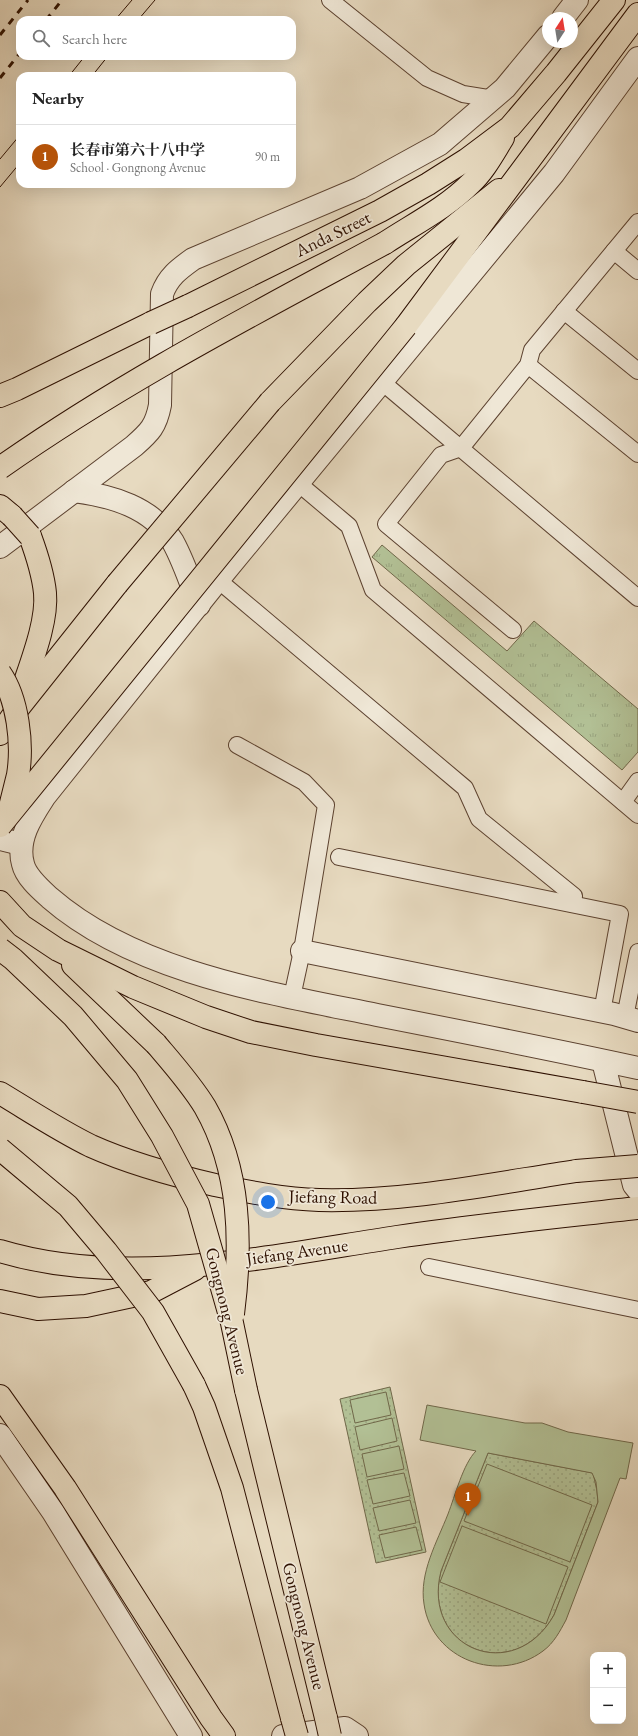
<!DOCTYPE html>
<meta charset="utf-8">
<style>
body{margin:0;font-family:"EB Garamond","Noto Serif SC",serif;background:#f2f2f2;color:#222}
.controls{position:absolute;right:12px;bottom:12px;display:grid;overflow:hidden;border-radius:8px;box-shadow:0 4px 16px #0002}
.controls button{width:36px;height:36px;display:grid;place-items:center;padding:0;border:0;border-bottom:1px solid #e0e0e0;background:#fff;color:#222;font:20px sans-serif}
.compass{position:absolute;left:542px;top:12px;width:36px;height:36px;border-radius:50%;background:#fff;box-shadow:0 4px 16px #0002;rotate:12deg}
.you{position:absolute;left:268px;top:1202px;width:14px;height:14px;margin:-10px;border:3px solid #fff;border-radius:50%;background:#1a73e8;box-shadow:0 0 0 6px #1a73e833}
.badge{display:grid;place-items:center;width:26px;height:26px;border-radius:50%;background:#b45309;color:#fff;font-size:13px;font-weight:700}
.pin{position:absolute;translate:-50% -33px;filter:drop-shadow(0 1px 2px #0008)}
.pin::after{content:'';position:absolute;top:21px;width:14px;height:12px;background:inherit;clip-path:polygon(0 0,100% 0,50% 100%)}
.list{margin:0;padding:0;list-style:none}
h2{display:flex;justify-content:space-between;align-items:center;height:52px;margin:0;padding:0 16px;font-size:17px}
h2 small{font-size:13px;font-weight:400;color:#767676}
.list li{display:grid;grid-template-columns:26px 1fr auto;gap:12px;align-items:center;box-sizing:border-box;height:64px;padding:0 16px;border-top:1px solid #e0e0e0}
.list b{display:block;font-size:15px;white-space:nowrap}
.list p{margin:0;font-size:13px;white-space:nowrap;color:#767676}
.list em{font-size:13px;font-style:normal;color:#767676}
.icon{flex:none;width:22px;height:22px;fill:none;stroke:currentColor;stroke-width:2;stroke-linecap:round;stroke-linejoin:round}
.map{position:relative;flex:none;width:638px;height:1736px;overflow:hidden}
.search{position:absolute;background:#fff;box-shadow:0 4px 16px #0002;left:16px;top:16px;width:280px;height:44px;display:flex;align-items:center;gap:10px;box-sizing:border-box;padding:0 14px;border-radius:12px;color:#767676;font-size:15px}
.panel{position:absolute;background:#fff;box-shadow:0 4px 16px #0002;left:16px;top:72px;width:280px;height:116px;border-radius:12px}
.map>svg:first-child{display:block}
.grass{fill:url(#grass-tufts);stroke:#70684a}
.park{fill:url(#park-dots);stroke:#70684a}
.pitch{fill:#b2c095;stroke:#70684a;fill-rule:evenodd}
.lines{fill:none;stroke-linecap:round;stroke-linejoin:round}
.service-casing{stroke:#5c4230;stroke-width:18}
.minor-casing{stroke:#5c4230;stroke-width:24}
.tertiary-casing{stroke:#5c4230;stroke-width:24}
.primary-casing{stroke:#2e1000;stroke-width:24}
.service{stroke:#efe7d6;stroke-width:16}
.minor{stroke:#efe7d6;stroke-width:22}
.tertiary{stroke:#efe7d6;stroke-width:22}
.primary{stroke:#e7dac0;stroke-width:22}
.tram{stroke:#2e1000;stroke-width:1}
.rail{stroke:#2e1000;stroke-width:3;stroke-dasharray:7 7;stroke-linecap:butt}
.primary-bridge-casing{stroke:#2e1000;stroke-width:24;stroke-linecap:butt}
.primary-bridge{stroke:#e7dac0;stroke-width:22}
.labels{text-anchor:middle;stroke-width:3.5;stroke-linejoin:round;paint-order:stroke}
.street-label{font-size:18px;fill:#2e1000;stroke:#efe7d6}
</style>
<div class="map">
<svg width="638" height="1736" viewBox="0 0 638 1736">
<defs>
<pattern id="grass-tufts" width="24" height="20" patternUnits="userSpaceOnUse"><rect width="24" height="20" fill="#b2c095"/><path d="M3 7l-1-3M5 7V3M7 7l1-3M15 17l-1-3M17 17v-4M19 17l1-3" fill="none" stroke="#99a47f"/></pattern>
<pattern id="park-dots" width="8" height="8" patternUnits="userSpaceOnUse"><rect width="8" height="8" fill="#b2c095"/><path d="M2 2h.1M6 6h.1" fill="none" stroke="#99a47f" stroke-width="1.8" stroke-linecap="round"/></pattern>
</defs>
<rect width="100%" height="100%" fill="#e7dac0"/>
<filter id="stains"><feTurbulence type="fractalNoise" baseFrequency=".005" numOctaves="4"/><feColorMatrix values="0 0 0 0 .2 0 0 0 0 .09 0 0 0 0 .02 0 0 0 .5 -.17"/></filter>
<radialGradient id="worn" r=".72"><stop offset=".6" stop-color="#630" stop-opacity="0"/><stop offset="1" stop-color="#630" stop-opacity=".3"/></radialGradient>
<!-- grass -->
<path class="grass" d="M382 545 507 651 534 621 638 709V752L622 770 372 557Z"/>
<!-- park -->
<g class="park">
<path d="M390 1387 426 1552 376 1563 340 1399Z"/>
<path d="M488 1453 593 1473 597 1491 598 1502 554 1615C514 1686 421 1649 441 1571Z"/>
</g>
<!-- pitch -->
<g class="pitch">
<path d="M386 1392 391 1415 355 1423 350 1400Z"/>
<path d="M427 1405 525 1423H542L568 1432 633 1443 626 1479 620 1478 566 1620C560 1631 554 1643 543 1651 499 1684 432 1660 424 1604 419 1573 437 1542 448 1514 455 1496 463 1464 476 1451L420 1440ZM488 1453 592 1473 596 1482 598 1502 554 1615C514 1686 421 1649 441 1571Z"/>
<path d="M392 1418 397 1441 360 1450 355 1427Z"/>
<path d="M399 1446 404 1469 367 1477 362 1454Z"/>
<path d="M487 1464 592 1505 570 1562 464 1521Z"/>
<path d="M404 1473 410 1496 373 1504 367 1480Z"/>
<path d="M410 1500 416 1523 379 1531 373 1508Z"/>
<path d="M462 1526 568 1567 546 1624 440 1582Z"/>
<path d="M416 1527 422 1550 385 1558 379 1535Z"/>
</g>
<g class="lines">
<!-- service casing -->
<g class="service-casing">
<g id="service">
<path d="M330 0 427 78 463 94 494 99"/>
<path d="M614 251 638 271"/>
<path d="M564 311 638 371"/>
<path d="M528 365 638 454"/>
<path d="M382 382 638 598"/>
<path d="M298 483 349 526 373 590 638 815"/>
<path d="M218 580 465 788 479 819 574 896 573 904"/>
<path d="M513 630 386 524 441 455 461 448 528 365 532 350 638 222"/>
<path d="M237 745 304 782 326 805 302 951 292 997"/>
<path d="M623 802 638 781"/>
<path d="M339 857 620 914 602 1012"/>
<path d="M625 1017 638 952"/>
<path d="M429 1267 638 1310"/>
</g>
</g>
<!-- minor casing -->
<g class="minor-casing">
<path id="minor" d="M302 951 614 1014 638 1021"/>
</g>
<!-- tertiary casing -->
<g class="tertiary-casing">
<g id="tertiary">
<path d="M563 18 577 0"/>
<path d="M638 58 554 173 218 580 45 796C32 816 16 839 23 864 26 877 40 889 50 898 135 972 269 993 377 1015 464 1032 551 1049 638 1068"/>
<path d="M74 491C112 496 152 507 173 542 184 562 191 584 199 605"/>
<path d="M0 547 134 446C150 432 156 426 160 405L162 294C168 277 179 269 193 259L360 188 440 144 505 88 548 36"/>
<path d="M0 839 21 844"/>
<path d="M603 1061 634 1185 638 1190"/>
<path d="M0 1435 53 1512 191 1736"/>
<path d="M283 1736 345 1728 357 1736"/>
</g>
</g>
<!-- primary casing -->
<g class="primary-casing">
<g id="primary">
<path d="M385 243C414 224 446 208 471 183 484 171 493 154 503 138"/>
<path d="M188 306 380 211 428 184 466 160 510 127 556 73 614 0"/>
<path d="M406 326 638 14"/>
<path d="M0 396 17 389 151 323"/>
<path d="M270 402 367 302 406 265 499 190"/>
<path d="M0 506 12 516"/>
<path d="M19 700C28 670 48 624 45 593 43 573 37 555 30 536"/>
<path d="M0 734 16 711 117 584"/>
<path d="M0 902 22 926 58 950 133 987 206 1017 251 1032 316 1045 583 1092"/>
<path d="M73 965 156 1044"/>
<path d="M0 1093C30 1111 60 1131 91 1146 131 1164 172 1175 215 1185 249 1192 284 1199 319 1200 405 1202 491 1184 576 1171"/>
<path d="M0 1251C125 1289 271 1256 397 1237 477 1225 558 1217 638 1208"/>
<path d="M0 1301 38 1309 86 1306 151 1292 195 1269"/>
<path d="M194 1385 204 1407 232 1488 292 1718"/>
<path d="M246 1390 326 1718"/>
<path d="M0 1396 65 1488 211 1718 224 1736"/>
</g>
</g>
<!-- service -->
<use href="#service" class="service"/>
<!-- minor -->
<use href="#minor" class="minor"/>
<!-- tertiary -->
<use href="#tertiary" class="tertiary"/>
<!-- primary -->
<use href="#primary" class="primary"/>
<!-- tram -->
<g class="tram">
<path d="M115 20 132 0"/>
<path d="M138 20 155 0"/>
<path d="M69 76 85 56"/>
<path d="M92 76 108 56"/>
<path d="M0 159 20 135"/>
<path d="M0 187 20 163"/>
</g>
<!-- rail -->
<g class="rail">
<path d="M46 20 62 0"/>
<path d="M0 35 28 0"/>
<path d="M0 78 20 53"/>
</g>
<!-- primary-bridge casing -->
<g class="primary-bridge-casing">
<g id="primary-bridge">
<path d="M151 323 188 306"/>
<path d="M0 468C122 382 254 314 385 243"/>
<path d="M12 516 30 536"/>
<path d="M117 584 270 402"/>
<path d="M0 673C18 699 23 744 18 775 15 787 12 799 9 811"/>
<path d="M0 826 406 326"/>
<path d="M0 949 13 959 73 1016 127 1080 162 1136 198 1204 232 1323 246 1390"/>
<path d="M156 1044C173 1064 191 1084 205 1107 241 1170 242 1244 233 1314"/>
<path d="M583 1092 638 1102"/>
<path d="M0 1149 68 1206 106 1251 153 1312 194 1385"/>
<path d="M576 1171 638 1166"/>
<path d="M292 1718 297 1736"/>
<path d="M326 1718 330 1736"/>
</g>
</g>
<!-- primary-bridge -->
<use href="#primary-bridge" class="primary-bridge"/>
</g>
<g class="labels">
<!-- street labels -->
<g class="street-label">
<text transform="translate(333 234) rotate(-26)" y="6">Anda Street</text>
<text transform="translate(333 1197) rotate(1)" y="6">Jiefang Road</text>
<text transform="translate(297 1252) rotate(-8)" y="6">Jiefang Avenue</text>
<text transform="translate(227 1311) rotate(76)" y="6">Gongnong Avenue</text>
<text transform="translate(304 1626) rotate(76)" y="6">Gongnong Avenue</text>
</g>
</g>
<rect width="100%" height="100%" filter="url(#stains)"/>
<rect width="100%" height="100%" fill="url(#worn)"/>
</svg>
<div class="controls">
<button>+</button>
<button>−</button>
</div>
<svg class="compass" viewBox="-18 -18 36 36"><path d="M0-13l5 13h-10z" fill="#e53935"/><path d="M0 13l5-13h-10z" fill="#767676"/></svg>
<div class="you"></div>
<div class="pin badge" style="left:468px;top:1516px">1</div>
<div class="search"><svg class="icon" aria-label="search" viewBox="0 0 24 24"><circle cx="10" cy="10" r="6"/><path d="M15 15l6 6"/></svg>Search here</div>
<section class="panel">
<h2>Nearby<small></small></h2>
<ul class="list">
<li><span class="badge">1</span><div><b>长春市第六十八中学</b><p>School · Gongnong Avenue</p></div><em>90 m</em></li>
</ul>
</section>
</div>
